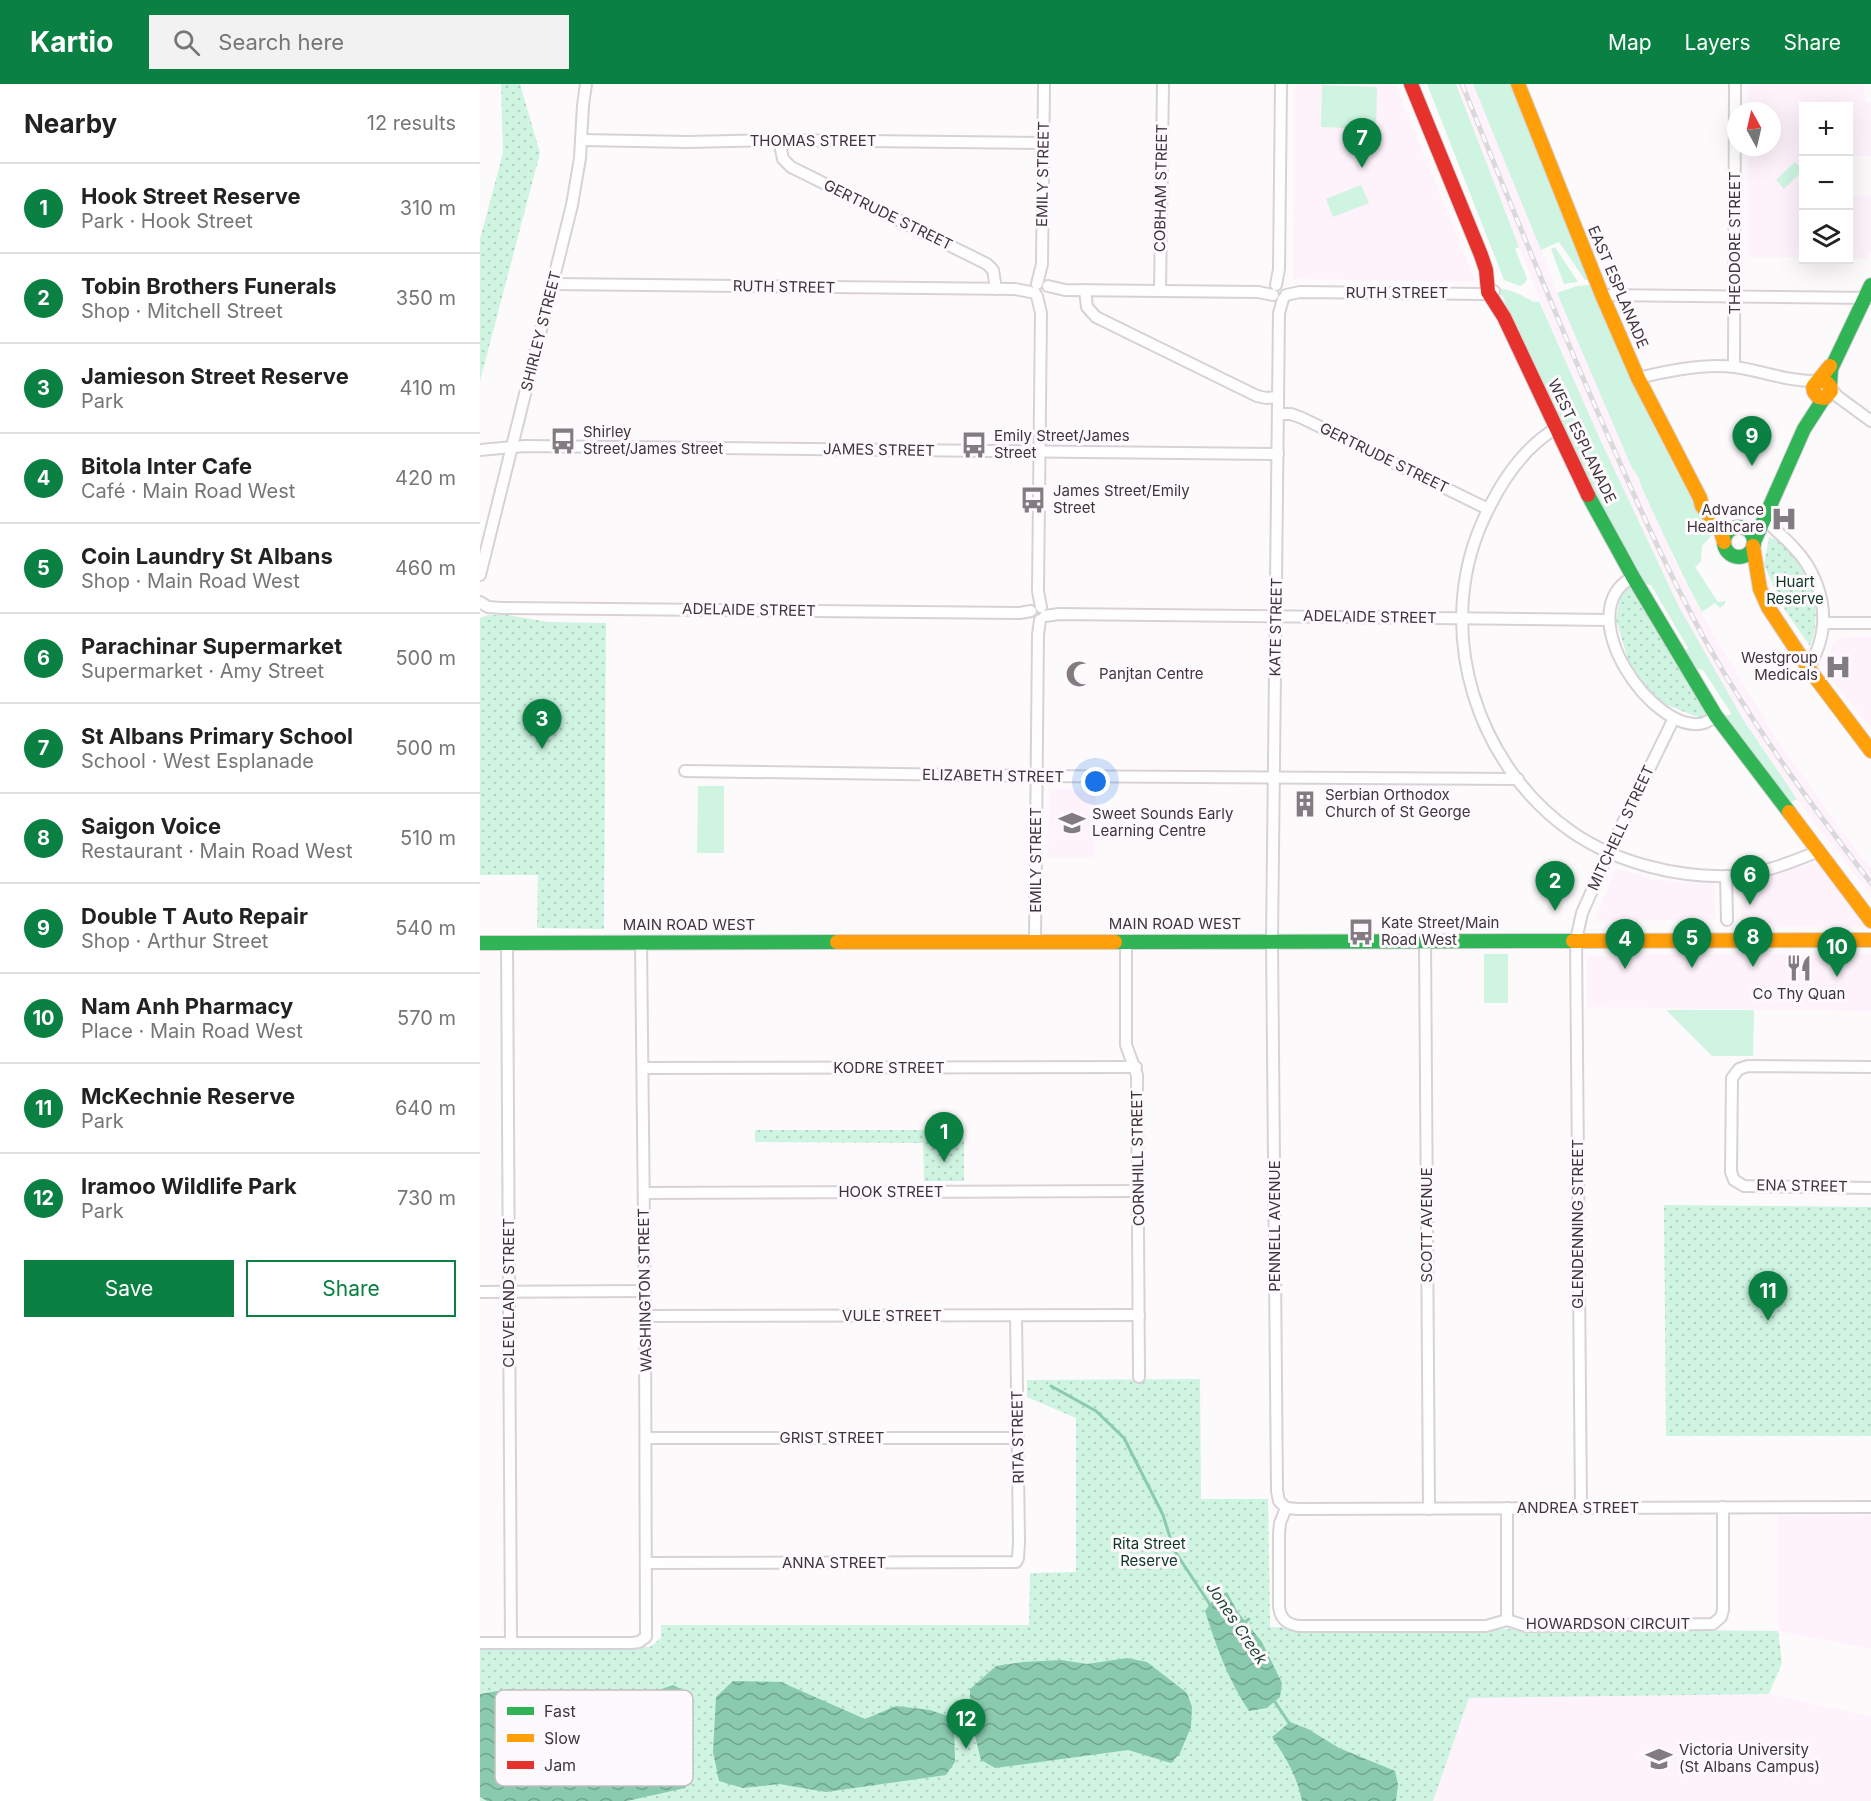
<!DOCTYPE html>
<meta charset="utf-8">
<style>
body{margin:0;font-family:Inter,sans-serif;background:#f2f2f2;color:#222}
.controls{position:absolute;right:18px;top:18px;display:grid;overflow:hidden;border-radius:0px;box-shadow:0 6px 24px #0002}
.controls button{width:54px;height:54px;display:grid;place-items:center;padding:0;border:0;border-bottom:2px solid #e0e0e0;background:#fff;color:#222;font:30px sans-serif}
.compass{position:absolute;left:1247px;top:18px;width:54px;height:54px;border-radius:50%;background:#fff;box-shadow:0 6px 24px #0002;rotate:352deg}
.you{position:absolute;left:616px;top:698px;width:21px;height:21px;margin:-15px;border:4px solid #fff;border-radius:50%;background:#1a73e8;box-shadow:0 0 0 9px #1a73e833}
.badge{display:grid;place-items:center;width:39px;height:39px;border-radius:50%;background:#0b8043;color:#fff;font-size:20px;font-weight:700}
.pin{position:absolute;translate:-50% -50px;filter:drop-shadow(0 2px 3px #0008)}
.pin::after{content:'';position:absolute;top:32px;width:21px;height:18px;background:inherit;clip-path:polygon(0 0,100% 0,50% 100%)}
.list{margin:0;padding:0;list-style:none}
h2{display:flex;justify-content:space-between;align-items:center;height:78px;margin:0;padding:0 24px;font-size:26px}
h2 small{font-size:20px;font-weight:400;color:#767676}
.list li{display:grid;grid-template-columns:39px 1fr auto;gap:18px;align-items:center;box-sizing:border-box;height:90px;padding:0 24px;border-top:2px solid #e0e0e0}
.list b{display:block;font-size:22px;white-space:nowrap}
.list p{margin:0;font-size:20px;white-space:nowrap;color:#767676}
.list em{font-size:20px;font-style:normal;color:#767676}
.actions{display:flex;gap:12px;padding:18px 24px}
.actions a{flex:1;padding:14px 0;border:2px solid #0b8043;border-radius:0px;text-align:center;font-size:21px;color:#0b8043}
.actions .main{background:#0b8043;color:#fff}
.icon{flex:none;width:33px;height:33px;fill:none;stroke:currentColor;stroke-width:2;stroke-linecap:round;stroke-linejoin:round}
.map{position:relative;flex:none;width:1391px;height:1717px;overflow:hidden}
header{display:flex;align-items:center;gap:36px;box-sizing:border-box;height:84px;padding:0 30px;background:#0b8043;color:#fff}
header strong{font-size:28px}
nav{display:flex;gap:33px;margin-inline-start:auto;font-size:21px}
.search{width:420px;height:54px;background:#f2f2f2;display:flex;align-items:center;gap:15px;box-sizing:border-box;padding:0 21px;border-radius:0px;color:#767676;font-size:22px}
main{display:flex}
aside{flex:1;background:#fff}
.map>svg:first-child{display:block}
.built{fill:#fef2fb}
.grass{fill:#cff4e2}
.park{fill:url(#park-dots)}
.water{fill:url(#water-waves)}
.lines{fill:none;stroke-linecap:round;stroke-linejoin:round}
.stream{stroke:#8acaae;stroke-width:3}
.street-casing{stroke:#d8d2d7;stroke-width:14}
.fast-casing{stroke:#d8d2d7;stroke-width:16}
.slow-casing{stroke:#d8d2d7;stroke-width:16}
.jam-casing{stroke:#d8d2d7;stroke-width:16}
.street{stroke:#fffeff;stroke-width:10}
.fast{stroke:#30b455;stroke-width:14}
.slow{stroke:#ff9f0a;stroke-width:14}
.jam{stroke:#e5322d;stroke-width:14}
.rail-casing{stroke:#dad9da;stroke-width:5}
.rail{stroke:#fef9fd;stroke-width:3;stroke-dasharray:9;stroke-linecap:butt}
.labels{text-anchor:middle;stroke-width:6;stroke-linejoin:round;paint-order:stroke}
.street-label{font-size:15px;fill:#3f363d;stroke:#fef9fd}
.poi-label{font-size:15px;fill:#3f363d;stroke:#fef9fd;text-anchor:start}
.park-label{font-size:15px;fill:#0c3625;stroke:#fef9fd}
.water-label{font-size:16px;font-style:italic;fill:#1d4534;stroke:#fef9fd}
.key{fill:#fef9fd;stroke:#c5bec3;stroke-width:1.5}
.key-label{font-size:16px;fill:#3f363d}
</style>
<header>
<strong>Kartio</strong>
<div class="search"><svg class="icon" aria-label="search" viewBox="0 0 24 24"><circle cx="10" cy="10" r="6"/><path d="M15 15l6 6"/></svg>Search here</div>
<nav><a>Map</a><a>Layers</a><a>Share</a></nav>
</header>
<main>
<aside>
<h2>Nearby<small>12 results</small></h2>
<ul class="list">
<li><span class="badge">1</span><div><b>Hook Street Reserve</b><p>Park · Hook Street</p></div><em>310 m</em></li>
<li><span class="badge">2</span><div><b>Tobin Brothers Funerals</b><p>Shop · Mitchell Street</p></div><em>350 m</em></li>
<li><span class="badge">3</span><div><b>Jamieson Street Reserve</b><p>Park</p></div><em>410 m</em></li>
<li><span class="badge">4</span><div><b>Bitola Inter Cafe</b><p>Café · Main Road West</p></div><em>420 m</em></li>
<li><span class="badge">5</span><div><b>Coin Laundry St Albans</b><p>Shop · Main Road West</p></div><em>460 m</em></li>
<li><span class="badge">6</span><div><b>Parachinar Supermarket</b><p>Supermarket · Amy Street</p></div><em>500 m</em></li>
<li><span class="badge">7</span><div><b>St Albans Primary School</b><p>School · West Esplanade</p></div><em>500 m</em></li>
<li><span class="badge">8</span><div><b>Saigon Voice</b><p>Restaurant · Main Road West</p></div><em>510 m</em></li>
<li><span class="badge">9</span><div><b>Double T Auto Repair</b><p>Shop · Arthur Street</p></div><em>540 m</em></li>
<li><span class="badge">10</span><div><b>Nam Anh Pharmacy</b><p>Place · Main Road West</p></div><em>570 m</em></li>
<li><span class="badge">11</span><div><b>McKechnie Reserve</b><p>Park</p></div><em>640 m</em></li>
<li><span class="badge">12</span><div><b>Iramoo Wildlife Park</b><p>Park</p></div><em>730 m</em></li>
</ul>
<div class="actions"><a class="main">Save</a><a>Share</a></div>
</aside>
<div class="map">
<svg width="1391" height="1717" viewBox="0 0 1391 1717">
<defs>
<pattern id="park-dots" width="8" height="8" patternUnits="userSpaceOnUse" patternTransform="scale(1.5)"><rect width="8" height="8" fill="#cff4e2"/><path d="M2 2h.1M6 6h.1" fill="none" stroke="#b3d2c3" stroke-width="1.8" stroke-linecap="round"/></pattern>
<pattern id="water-waves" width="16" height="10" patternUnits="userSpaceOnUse" patternTransform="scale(1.5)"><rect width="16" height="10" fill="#8acaae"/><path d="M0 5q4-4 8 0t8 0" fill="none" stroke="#72a58f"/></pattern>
</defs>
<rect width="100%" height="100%" fill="#fdfafc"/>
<!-- built -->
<g class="built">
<path d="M815 0H915L996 198 813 195Z"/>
<path d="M976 0H993L1052 142 1080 217 1103 266 1152 384 1159 394 1161 402 1189 461 1194 475 1229 543 1294 651 1361 746 1391 784V811L1328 730 1292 680 1249 612 1199 523 1119 353 1071 245Z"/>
<path d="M1268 0H1384L1385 18H1391V72H1369L1368 22H1324L1323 173H1268V63H1292V27H1268Z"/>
<path d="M1369 112 1391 113V167L1388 174H1369Z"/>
<path d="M1364 553H1391V644L1345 587 1353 560Z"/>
<path d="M569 705 616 706 615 773H568Z"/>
<path d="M1337 778 1387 843H1261L1260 797 1290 792Z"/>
<path d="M1136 784 1174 795 1213 800H1235V836L1114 837Z"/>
<path d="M1198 870H1391V927L1107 923V872Z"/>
<path d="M1391 1431V1565L1298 1547V1432Z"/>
<path d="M1289 1610 1391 1633V1717H953L989 1614Z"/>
</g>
<!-- grass -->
<g class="grass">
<path d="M947 0H976L1039 163 1035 165 1047 194 1045 199 1040 202 1024 196Z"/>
<path d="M993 0H1032L1112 196H1105L1079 158 1061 166Z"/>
<path d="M842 1 897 3 896 45 841 43Z"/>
<path d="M1315 78 1323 86 1304 105 1296 96Z"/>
<path d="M881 101 889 119 853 133 846 115Z"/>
<path d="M1075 163 1098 198 1084 200 1071 165Z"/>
<path d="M1112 201 1141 272 1175 345 1218 426 1235 448 1222 462 1221 477 1215 483 1238 518 1245 517V520L1240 524 1235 519 1222 528C1200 487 1181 445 1161 402L1159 394 1152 384 1077 209 1097 202Z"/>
<path d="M1016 204C1031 205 1041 211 1054 218L1059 217 1119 353 1199 523 1264 637 1317 715 1308 720 1243 631H1250L1251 629 1223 586 1211 583 1199 565 1206 566 1208 564 1171 501 1160 499 1130 446 1027 228 1024 214 1017 207Z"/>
<path d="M218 702H244V769H217Z"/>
<rect x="1004" y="870" width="24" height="49"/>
<path d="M1186 926H1274L1273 972H1232Z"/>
</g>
<!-- park -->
<g class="park">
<path d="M21 0H40L60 69 0 297V155L23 69Z"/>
<path d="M1289 453C1330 466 1345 526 1330 562L1306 528 1284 481Z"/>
<path d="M1151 502 1227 624V630L1220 634 1177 617 1152 588 1136 536 1141 509Z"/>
<path d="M8 531H28L68 538 126 539 124 845 57 844 58 791H0V534Z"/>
<path d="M275 1046H484V1097H444L443 1059 275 1058Z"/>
<path d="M1184 1121 1391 1123V1352H1186Z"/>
<path d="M720 1295 721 1415H788L790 1543 1298 1547 1302 1579 1289 1610 989 1614 953 1717H0V1564L170 1563 181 1554V1541H549L550 1489 596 1488V1334L547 1313V1296Z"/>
</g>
<!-- water -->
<g class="water">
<path d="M747 1508 757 1527 782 1558 802 1599 800 1613 787 1624 769 1627C748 1596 736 1562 725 1527L735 1513Z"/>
<path d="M647 1574 667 1578 707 1609 712 1623 711 1643 700 1669 691 1679 648 1666 515 1684 501 1676 490 1632V1605L516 1582 543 1578 581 1576 607 1580Z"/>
<path d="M253 1597 301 1598 385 1635 416 1622 450 1626 474 1634 475 1678 466 1691 346 1708 299 1700 263 1704 239 1697 233 1668 236 1613Z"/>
<path d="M193 1601 209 1609C212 1635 217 1680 205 1704L147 1717H7L0 1713V1610L30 1605 85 1615 112 1609 168 1610Z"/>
<path d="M810 1638 828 1645 859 1664 915 1687 918 1700 916 1717H822C817 1692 806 1674 792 1653Z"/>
</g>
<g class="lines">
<!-- stream -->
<g class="stream">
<path d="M571 1302 616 1327 644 1354 683 1431 694 1466 731 1522"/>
<path d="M765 1538 769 1535"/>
<path d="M793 1615 811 1642"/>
</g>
<!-- street casing -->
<g class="street-casing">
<g id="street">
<path d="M102 56 208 58 299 56 563 59"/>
<path d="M299 56 303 75 311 83 507 180 513 186 516 205"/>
<path d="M72 200 535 205 555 209"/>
<path d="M557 200 562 180 564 0"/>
<path d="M796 201 799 185 801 0"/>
<path d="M568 202 585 206 778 208 793 211"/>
<path d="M605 206 607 223 616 233 777 312 786 314 798 313"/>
<path d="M680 207 683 0"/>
<path d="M806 211 820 208 1003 210 1014 207"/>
<path d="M1122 211 1391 214"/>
<path d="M557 212 561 229 558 507 561 523"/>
<path d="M803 215 799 229 792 857 797 1407 799 1417 806 1424"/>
<path d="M1254 283 1255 0"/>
<path d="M1158 294C1186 287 1226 279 1255 283 1283 287 1309 298 1338 297"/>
<path d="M1351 304 1357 312 1391 337"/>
<path d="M798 330H811L822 334 1008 425"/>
<path d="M1075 345C1040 366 1017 404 1001 441 955 549 996 681 1092 748 1137 779 1198 794 1252 792 1282 790 1312 778 1339 767"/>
<path d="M0 366 45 362 798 370"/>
<path d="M1285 434C1293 446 1305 453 1314 464 1333 483 1345 514 1343 540 1342 556 1336 570 1329 585"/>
<path d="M0 491 92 121 100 74 103 21 106 0"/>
<path d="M1153 493C1087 528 1175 653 1224 639 1228 638 1232 634 1236 632"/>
<path d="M0 518 8 523 22 524 540 529 551 527"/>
<path d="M565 532 579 530 1129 536"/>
<path d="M1344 539H1391"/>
<path d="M205 687 556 692 1038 695"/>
<path d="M1246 792 1247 836"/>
<path d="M555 857 558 551 560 536"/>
<path d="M646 857V961L657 991 659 1293"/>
<path d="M945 857 949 1425"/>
<path d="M27 858 31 1559"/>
<path d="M1391 983 1268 982 1259 985 1252 994 1251 1088 1254 1096 1264 1102 1391 1104"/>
<path d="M163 984 656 983"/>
<path d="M164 1109 659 1107"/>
<path d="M0 1208 164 1207"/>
<path d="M165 1232 659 1231"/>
<path d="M166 1354H538"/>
<path d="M806 1424 800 1439 799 1450V1523C801 1536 807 1540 819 1542H1006L1027 1536 1046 1542 1233 1540 1241 1533 1243 1526V1423"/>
<path d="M806 1424 818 1425 1391 1423"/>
<path d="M1027 1424V1536"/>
<path d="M1101 1424 1096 856 1102 829 1134 757 1194 634"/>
<path d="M167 1479 536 1478 538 1474 539 1459 536 1232"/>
<path d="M0 1559H152L159 1558 166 1553 165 1232 161 858"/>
</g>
</g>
<!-- fast casing -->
<g class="fast-casing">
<g id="fast">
<path d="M1350 302 1351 285 1391 201"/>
<path d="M1108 411 1153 493 1236 632 1309 728"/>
<circle cx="1259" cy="458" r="15"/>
<path d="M1274 458 1324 345 1344 314"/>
<path d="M635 858 1093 857"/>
<path d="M0 859 357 858"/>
</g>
</g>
<!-- slow casing -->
<g class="slow-casing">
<g id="slow">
<path d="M1038 0 1122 211 1158 294 1220 414 1222 422 1240 445 1244 458"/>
<path d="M1338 297H1345L1350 302 1351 307 1345 314 1338 313 1334 308 1333 303 1350 282"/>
<path d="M1273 462 1280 505 1288 523 1329 585 1391 667"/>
<path d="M1309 728 1391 837"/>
<path d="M1093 857 1391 856"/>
<path d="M357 858H635"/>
</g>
</g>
<!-- jam casing -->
<g class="jam-casing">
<path id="jam" d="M931 0 1001 171 1006 186 1008 208 1024 233 1108 411"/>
</g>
<!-- street -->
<use href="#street" class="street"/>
<!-- fast -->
<use href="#fast" class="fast"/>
<!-- slow -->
<use href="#slow" class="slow"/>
<!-- jam -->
<use href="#jam" class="jam"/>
<!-- rail casing -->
<g class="rail-casing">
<path id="rail" d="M982 0C1027 111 1071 221 1119 331 1152 407 1185 483 1225 556 1273 642 1331 721 1391 799"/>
</g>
<!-- rail -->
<use href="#rail" class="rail"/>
</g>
<!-- icons -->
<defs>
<g id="bus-bare" transform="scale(2.07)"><path d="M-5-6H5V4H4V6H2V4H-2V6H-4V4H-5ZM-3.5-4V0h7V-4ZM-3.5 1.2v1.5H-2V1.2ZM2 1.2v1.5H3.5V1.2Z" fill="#827b80" stroke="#fef9fd" stroke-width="2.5" paint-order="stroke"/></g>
<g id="hospital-bare" transform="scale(2.07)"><path d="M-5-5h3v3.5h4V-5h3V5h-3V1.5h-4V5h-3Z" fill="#827b80" stroke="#fef9fd" stroke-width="2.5" paint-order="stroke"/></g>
<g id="mosque-bare" transform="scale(2.07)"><path d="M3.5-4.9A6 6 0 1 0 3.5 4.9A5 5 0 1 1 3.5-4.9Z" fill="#827b80" stroke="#fef9fd" stroke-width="2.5" paint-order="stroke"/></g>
<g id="building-bare" transform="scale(2.07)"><path d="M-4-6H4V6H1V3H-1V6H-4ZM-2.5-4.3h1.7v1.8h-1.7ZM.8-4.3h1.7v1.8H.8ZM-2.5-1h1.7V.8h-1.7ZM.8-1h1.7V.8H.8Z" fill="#827b80" stroke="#fef9fd" stroke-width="2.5" paint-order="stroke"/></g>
<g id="school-bare" transform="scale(2.07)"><path d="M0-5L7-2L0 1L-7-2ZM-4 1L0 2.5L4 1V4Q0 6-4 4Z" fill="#827b80" stroke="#fef9fd" stroke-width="2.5" paint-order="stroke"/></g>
<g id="restaurant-bare" transform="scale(2.07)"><path d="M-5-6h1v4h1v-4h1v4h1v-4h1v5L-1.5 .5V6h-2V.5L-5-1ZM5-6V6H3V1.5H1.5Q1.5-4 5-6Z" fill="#827b80" stroke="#fef9fd" stroke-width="2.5" paint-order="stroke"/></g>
<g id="university-bare" transform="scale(2.07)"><path d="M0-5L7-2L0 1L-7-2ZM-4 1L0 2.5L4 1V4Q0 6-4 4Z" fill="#827b80" stroke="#fef9fd" stroke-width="2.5" paint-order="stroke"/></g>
</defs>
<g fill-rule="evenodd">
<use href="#bus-bare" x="83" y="357"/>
<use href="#bus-bare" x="494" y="361"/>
<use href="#bus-bare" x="553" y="416"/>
<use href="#hospital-bare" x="1304" y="435"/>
<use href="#hospital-bare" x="1358" y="583"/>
<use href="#mosque-bare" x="599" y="590"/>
<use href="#building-bare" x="825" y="720"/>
<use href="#school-bare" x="592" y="739"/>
<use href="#bus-bare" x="881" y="848"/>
<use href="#restaurant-bare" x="1319" y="884"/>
<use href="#university-bare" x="1179" y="1675"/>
</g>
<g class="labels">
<!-- street labels -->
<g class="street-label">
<text x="333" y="62">THOMAS STREET</text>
<text transform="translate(563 90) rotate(-89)" y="5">EMILY STREET</text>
<text transform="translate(681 104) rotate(-89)" y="5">COBHAM STREET</text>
<text transform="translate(408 131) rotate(26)" y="5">GERTRUDE STREET</text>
<text transform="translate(1255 159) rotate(-90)" y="5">THEODORE STREET</text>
<text transform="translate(304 203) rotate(1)" y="5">RUTH STREET</text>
<text transform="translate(1138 203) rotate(67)" y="5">EAST ESPLANADE</text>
<text x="917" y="214">RUTH STREET</text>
<text transform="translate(61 247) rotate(-76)" y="5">SHIRLEY STREET</text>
<text transform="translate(1102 357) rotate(64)" y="5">WEST ESPLANADE</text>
<text transform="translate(399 366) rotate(1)" y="5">JAMES STREET</text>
<text transform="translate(904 374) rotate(26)" y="5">GERTRUDE STREET</text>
<text transform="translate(269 526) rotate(1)" y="5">ADELAIDE STREET</text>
<text transform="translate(890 533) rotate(1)" y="5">ADELAIDE STREET</text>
<text transform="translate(796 543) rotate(-89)" y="5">KATE STREET</text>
<text transform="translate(513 692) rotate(1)" y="5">ELIZABETH STREET</text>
<text transform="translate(1141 744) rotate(-65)" y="5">MITCHELL STREET</text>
<text transform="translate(556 776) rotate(-90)" y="5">EMILY STREET</text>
<text x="695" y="845">MAIN ROAD WEST</text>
<text x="209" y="846">MAIN ROAD WEST</text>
<text x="409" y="989">KODRE STREET</text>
<text transform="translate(658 1074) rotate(-91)" y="5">CORNHILL STREET</text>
<text transform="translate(1322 1102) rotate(1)" y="5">ENA STREET</text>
<text x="411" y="1113">HOOK STREET</text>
<text transform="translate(1098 1140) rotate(-90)" y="5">GLENDENNING STREET</text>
<text transform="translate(947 1141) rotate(-90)" y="5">SCOTT AVENUE</text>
<text transform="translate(795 1142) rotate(-90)" y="5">PENNELL AVENUE</text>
<text transform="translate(165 1206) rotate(-91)" y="5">WASHINGTON STREET</text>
<text transform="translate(29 1209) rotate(-90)" y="5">CLEVELAND STREET</text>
<text x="412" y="1237">VULE STREET</text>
<text transform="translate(538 1353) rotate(-91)" y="5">RITA STREET</text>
<text x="352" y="1359">GRIST STREET</text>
<text x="1098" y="1429">ANDREA STREET</text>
<text x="354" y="1484">ANNA STREET</text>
<text x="1128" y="1545">HOWARDSON CIRCUIT</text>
</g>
<!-- poi labels -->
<g class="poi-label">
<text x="103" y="353">Shirley<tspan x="103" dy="17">Street/James Street</tspan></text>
<text x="514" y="357">Emily Street/James<tspan x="514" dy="17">Street</tspan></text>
<text x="573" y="412">James Street/Emily<tspan x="573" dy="17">Street</tspan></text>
<text x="1284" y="431" text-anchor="end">Advance<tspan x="1284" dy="17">Healthcare</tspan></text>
<text x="1338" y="579" text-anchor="end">Westgroup<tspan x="1338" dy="17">Medicals</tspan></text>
<text x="619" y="595">Panjtan Centre</text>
<text x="845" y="716">Serbian Orthodox<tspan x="845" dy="17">Church of St George</tspan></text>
<text x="612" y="735">Sweet Sounds Early<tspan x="612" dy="17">Learning Centre</tspan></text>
<text x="901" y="844">Kate Street/Main<tspan x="901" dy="17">Road West</tspan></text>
<text x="1319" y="915" text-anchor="middle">Co Thy Quan</text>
<text x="1199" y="1671">Victoria University<tspan x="1199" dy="17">(St Albans Campus)</tspan></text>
</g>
<!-- park labels -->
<g class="park-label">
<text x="1315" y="503">Huart<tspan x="1315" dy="17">Reserve</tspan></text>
<text x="669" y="1465">Rita Street<tspan x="669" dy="17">Reserve</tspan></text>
</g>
<!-- water labels -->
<g class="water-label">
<text transform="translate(757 1539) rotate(56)" y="6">Jones Creek</text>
</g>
</g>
<!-- legend -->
<rect x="15" y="1606" width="198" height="96" rx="9" class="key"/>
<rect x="27" y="1623" width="27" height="8" fill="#30b455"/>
<rect x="27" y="1650" width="27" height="8" fill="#ff9f0a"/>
<rect x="27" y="1677" width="27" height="8" fill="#e5322d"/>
<g class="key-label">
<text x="64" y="1633">Fast</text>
<text x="64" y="1660">Slow</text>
<text x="64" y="1687">Jam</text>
</g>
</svg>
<div class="controls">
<button>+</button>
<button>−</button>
<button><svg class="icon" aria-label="layers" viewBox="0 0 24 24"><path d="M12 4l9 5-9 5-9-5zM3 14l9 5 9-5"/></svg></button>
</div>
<svg class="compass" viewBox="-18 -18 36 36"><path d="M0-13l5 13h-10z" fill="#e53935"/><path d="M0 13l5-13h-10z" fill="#767676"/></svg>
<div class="you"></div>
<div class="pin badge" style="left:464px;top:1078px">1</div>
<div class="pin badge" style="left:1075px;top:827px">2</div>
<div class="pin badge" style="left:62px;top:665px">3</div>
<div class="pin badge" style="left:1145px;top:885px">4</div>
<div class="pin badge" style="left:1212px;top:884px">5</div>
<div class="pin badge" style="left:1270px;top:821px">6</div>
<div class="pin badge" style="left:882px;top:84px">7</div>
<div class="pin badge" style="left:1273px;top:883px">8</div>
<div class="pin badge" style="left:1272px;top:382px">9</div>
<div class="pin badge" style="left:1357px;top:893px">10</div>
<div class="pin badge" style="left:1288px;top:1237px">11</div>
<div class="pin badge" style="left:486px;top:1665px">12</div>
</div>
</main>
